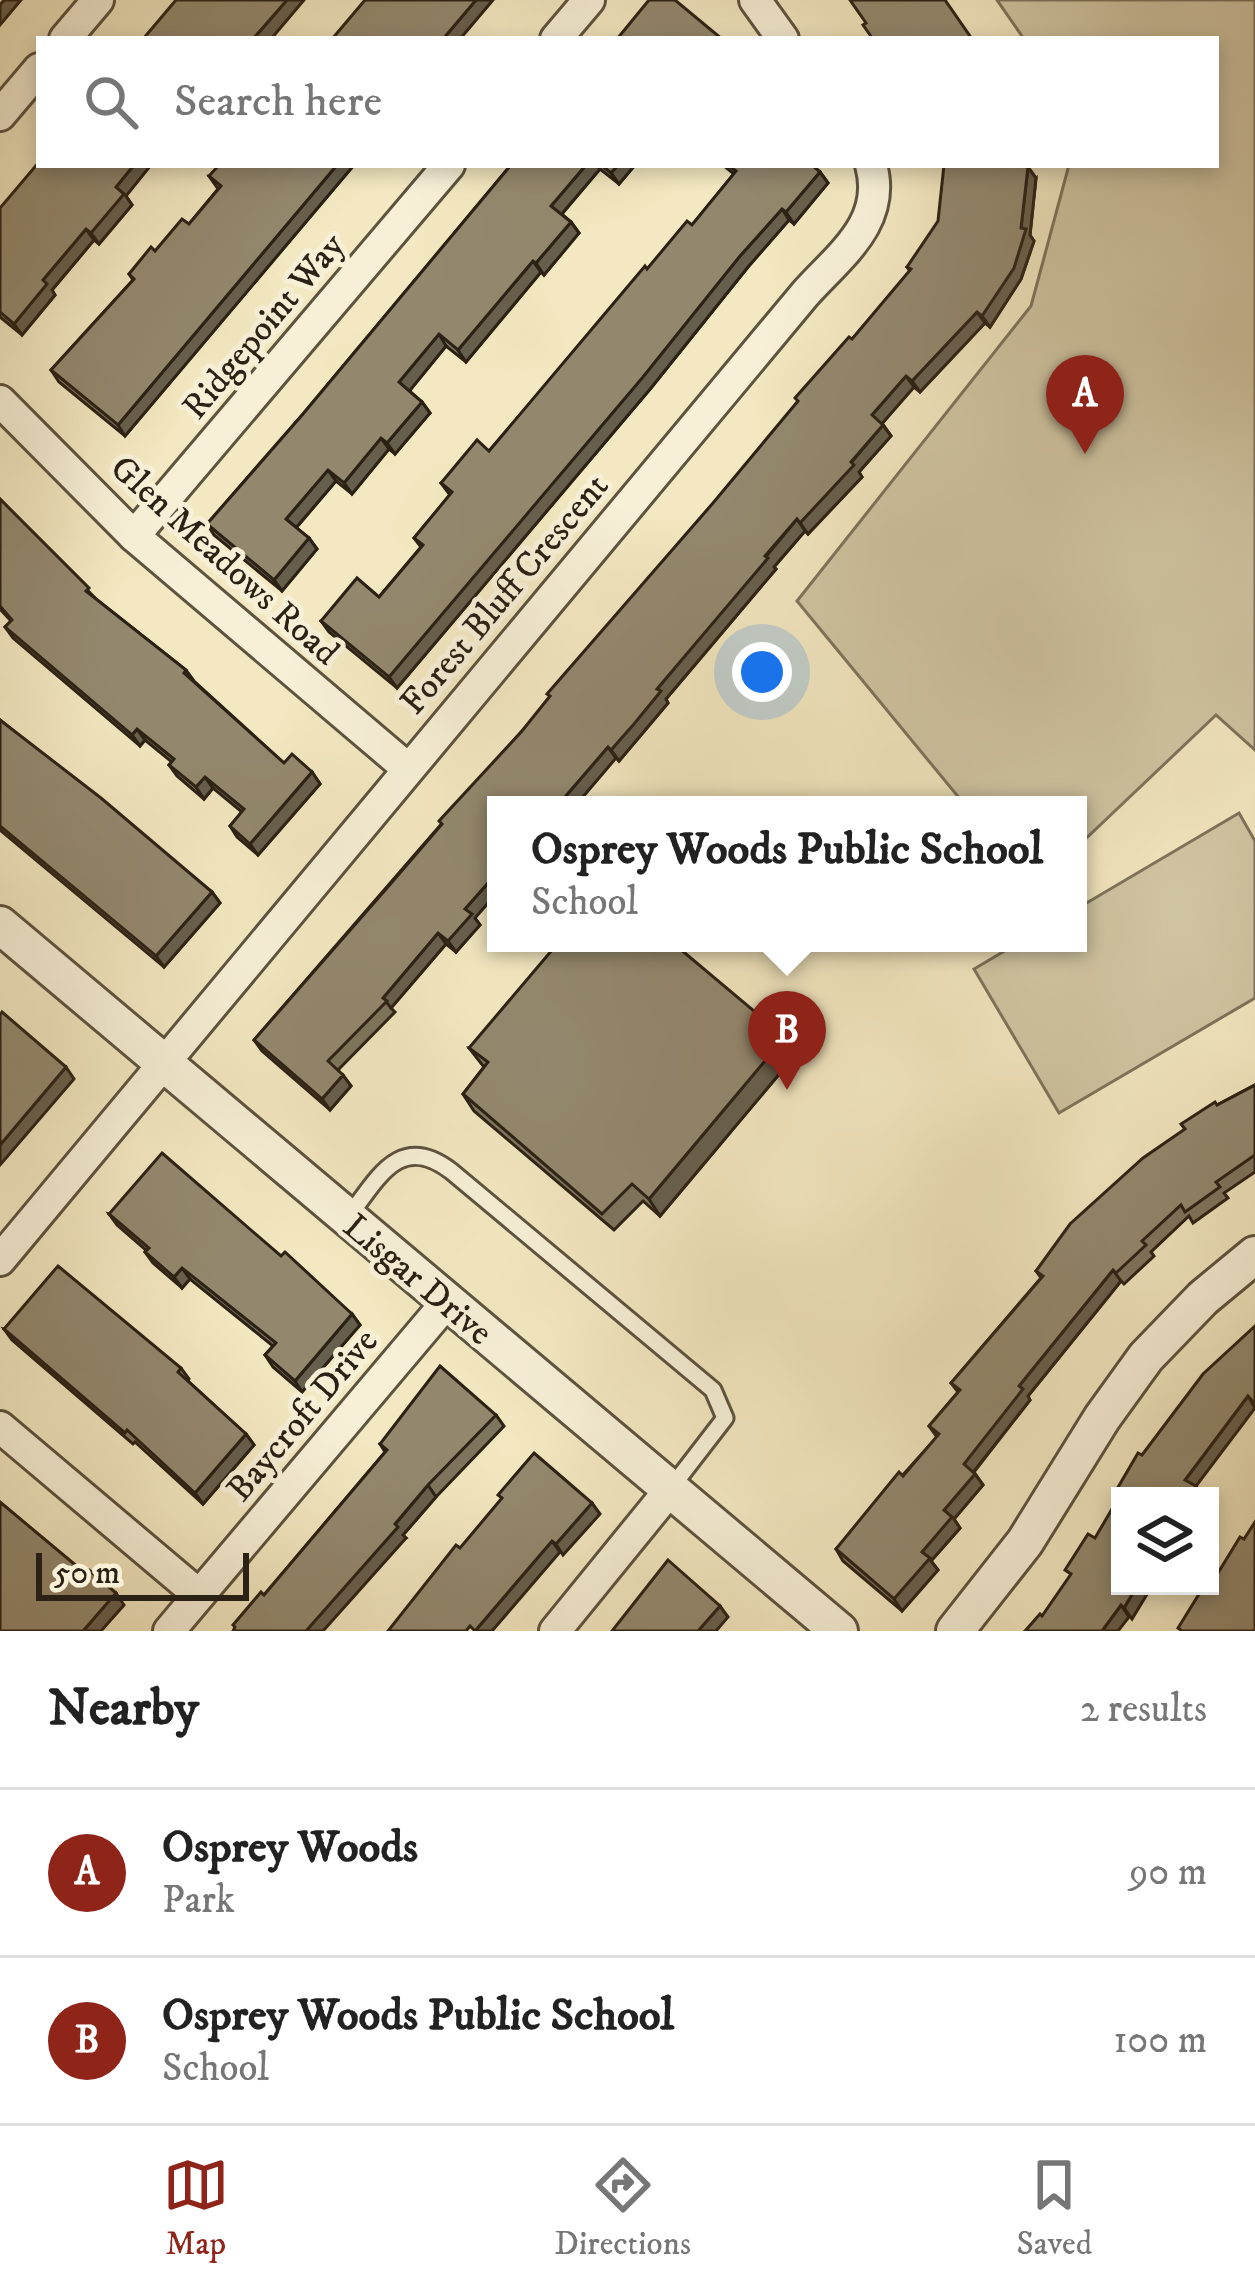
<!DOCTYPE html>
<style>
body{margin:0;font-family:"IM FELL DW Pica",serif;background:#f2f2f2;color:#222}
.controls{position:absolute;right:36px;bottom:36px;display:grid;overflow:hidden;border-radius:0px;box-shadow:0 6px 18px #0003}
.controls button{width:108px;height:108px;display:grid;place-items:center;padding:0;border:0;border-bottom:3px solid #e0e0e0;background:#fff;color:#222;font:60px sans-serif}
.scale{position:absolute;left:36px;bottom:30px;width:213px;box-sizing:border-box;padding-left:12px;border:6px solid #2b2114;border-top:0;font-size:33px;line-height:42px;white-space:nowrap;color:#2b2114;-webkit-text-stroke:9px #f7f0d7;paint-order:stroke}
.you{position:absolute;left:762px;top:672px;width:42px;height:42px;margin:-30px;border:9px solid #fff;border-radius:50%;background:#1a73e8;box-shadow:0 0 0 18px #1a73e833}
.badge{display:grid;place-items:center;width:78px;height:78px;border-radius:50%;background:#8f2418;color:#fff;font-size:39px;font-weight:700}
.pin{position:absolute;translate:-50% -99px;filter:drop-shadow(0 3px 6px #0008)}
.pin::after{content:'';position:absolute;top:63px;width:42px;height:36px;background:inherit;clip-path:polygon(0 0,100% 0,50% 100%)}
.popup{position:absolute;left:487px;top:796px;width:600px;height:156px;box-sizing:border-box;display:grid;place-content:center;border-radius:0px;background:#fff;filter:drop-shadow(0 3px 9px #0005);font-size:39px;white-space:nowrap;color:#767676}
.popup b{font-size:45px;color:#222}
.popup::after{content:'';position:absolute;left:50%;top:100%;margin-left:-24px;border:24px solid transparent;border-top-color:#fff}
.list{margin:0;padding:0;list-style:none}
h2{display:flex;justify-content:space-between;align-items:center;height:156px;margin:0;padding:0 48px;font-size:51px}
h2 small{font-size:39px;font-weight:400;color:#767676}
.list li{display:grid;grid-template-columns:78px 1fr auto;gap:36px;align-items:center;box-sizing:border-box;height:168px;padding:0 48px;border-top:3px solid #e0e0e0}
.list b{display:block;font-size:45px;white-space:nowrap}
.list p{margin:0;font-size:39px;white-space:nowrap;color:#767676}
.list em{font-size:39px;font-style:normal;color:#767676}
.icon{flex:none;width:66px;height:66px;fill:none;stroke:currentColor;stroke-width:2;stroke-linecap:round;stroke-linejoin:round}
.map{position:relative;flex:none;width:1255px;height:1631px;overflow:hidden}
.search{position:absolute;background:#fff;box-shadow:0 6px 18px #0003;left:36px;right:36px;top:36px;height:132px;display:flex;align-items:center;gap:30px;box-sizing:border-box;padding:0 42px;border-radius:0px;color:#767676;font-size:45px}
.sheet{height:492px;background:#fff}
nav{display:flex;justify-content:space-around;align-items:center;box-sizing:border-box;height:168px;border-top:3px solid #e0e0e0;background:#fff;font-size:33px;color:#767676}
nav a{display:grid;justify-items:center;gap:6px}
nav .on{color:#8f2418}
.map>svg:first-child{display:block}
.green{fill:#d1c6a4;stroke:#7e745c;stroke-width:3}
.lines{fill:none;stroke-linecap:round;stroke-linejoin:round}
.service-casing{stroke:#5d533f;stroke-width:21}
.minor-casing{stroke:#5d533f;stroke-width:36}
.tertiary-casing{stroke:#5d533f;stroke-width:42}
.service{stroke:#f7f0d7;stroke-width:15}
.minor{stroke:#f7f0d7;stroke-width:30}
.tertiary{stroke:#f7f0d7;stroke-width:36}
.wall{fill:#7e755f;stroke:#2b2114;stroke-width:3}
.shaded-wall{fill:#675f4d;stroke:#2b2114;stroke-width:3}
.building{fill:#93886e;stroke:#2b2114;stroke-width:3}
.labels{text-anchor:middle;stroke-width:10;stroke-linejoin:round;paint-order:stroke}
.street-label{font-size:36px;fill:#2b2114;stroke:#f7f0d7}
</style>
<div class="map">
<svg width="1255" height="1631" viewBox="0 0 1255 1631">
<rect width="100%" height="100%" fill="#f3e8c1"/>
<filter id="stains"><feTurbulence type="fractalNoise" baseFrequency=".00167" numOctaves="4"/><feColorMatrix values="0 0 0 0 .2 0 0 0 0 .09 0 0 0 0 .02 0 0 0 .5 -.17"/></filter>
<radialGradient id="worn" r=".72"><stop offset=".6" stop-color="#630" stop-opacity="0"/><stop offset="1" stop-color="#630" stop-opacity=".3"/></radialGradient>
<!-- green -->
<g class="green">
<path d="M997 0H1255V750L1216 715 1078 846V805H965L797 601 1031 306 1069 165H1216V39H1024Z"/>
<path d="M1239 813 1255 841V998L1059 1113 974 969 1018 943H1078V908Z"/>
</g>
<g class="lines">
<!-- service casing -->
<g class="service-casing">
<path id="service" d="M349 1216C378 1178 400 1132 451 1171L713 1390 725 1418 671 1488"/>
</g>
<!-- minor casing -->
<g class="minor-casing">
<g id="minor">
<path d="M755 0 783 39"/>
<path d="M65 39 98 0"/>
<path d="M556 39 589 0"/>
<path d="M0 115 39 69"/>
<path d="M0 401 134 536 407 768"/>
<path d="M134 536 449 165"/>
<path d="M0 1260 805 294C840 255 887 222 871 165"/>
<path d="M0 1427 199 1595"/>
<path d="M169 1631 447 1302"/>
<path d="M555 1631 669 1491"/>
</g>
</g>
<!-- tertiary casing -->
<g class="tertiary-casing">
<g id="tertiary">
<path d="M0 925 839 1631"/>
<path d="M955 1631 1025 1542 1102 1418 1146 1357 1203 1298 1255 1255"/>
</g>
</g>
<!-- service -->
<use href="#service" class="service"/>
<!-- minor -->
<use href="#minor" class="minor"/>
<!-- tertiary -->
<use href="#tertiary" class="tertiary"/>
</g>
<!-- wall -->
<g class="wall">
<path d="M354 165 125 436 59 382 51 370 133 280 129 274 189 224 218 189 209 176Z"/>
<path d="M511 165H635L619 184 600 169 562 214 571 222 579 233 544 275 541 272 466 362 446 346 409 391 422 402 430 413 395 454 389 449 352 494 336 481 296 528 309 538 317 549 282 591 214 535 207 524 303 414Z"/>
<path d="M723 165H812L820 172 828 183 794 224 789 220 748 267 651 388 397 688 329 632 321 621 379 597 421 547 414 538 450 495 441 483 489 451 647 269 692 225 734 174Z"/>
<path d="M1036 178 1030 235 1034 241 1021 279 990 327 985 323 920 392 914 387 882 423 891 436 859 472 862 477 808 534 805 531 774 567 776 569 666 699 668 703 619 761 616 758 496 805 475 918 480 925 456 952 446 944 391 1008 395 1012 338 1070 351 1086 330 1110 262 1051 254 1040 522 731 910 271 907 267Z"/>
<path d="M126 196 132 205 99 244 94 240 52 290 55 295 22 335 0 317V208Z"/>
<path d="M0 499 97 600 186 670 194 681 284 763 312 772 320 784 258 855 237 837 230 826 242 812 213 788 204 799 177 776 169 765 172 762 145 740 140 746 13 638 5 627 11 621 0 609Z"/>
<path d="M0 720 212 892 220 903 164 967 0 830Z"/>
<path d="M785 1037 797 1053 660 1216 643 1201 614 1230 474 1111 463 1094 484 1067 469 1048Z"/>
<path d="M1255 1085V1172L1224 1193 1228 1198 1193 1223 1189 1216 1151 1252 1154 1256 1124 1284 1121 1281 1028 1396 1030 1400 974 1472 983 1485 954 1519 960 1528 931 1561 938 1570 902 1611 843 1561 836 1549 937 1437 929 1426 958 1392 951 1383 1041 1278 1036 1271 1217 1105Z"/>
<path d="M109 1214 281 1256 352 1314 360 1325 302 1392 273 1367 265 1355 273 1346 190 1279 182 1288 153 1263 145 1252 146 1250 117 1225Z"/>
<path d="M4 1329 181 1368 189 1379 188 1381 246 1434 254 1445 203 1504 135 1442 133 1444 12 1340Z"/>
<path d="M496 1415 504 1426 436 1497 403 1535 406 1538 264 1595 385 1452 380 1444Z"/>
</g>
<!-- shaded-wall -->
<g class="shaded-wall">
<path d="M4 0H21L0 25V5Z"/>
<path d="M287 0H304L271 39H253Z"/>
<path d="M476 0H493L460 39H443Z"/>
<path d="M134 165H151L126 196 132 205 99 244 91 233 116 187Z"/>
<path d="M337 165H354L125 436 118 425Z"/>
<path d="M586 165H597L600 169 559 217 551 206Z"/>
<path d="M618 165H635L619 184 611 173Z"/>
<path d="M1028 167 1036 178 1030 235 1034 241 1021 279 990 327 982 316 1021 228Z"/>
<path d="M820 172 828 183 794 224 786 212Z"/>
<path d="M782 209 789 220 748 267 651 388 397 688 389 677 740 256Z"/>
<path d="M571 222 579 233 544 275 536 263Z"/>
<path d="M86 229 94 240 52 290 55 295 22 335 14 324 43 280Z"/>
<path d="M533 261 541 272 466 362 458 350Z"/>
<path d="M977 312 985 323 920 392 912 381Z"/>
<path d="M439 334 446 346 407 394 399 382Z"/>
<path d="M906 376 914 387 880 426 872 415Z"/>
<path d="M422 402 430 413 395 454 387 443Z"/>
<path d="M883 425 891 436 859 472 862 477 808 534 800 523Z"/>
<path d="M381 438 389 449 352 494 344 483Z"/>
<path d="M328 470 336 481 294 530 286 519Z"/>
<path d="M797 519 805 531 774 567 776 569 666 699 668 703 619 761 611 750 657 689Z"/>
<path d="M309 538 317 549 282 591 274 580Z"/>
<path d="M137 729 145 740 140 746 132 735Z"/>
<path d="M608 747 616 758 576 805H558Z"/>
<path d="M312 772 320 784 258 855 250 844Z"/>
<path d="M205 777 213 788 204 799 196 787Z"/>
<path d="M496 874V894L475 918 480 925 456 952 448 941 465 909Z"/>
<path d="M212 892 220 903 164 967 156 956Z"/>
<path d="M438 933 446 944 391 1008 383 998Z"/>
<path d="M785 1037 797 1053 660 1216 649 1199Z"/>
<path d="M66 1067 74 1079 0 1165V1145Z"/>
<path d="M343 1075 351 1086 330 1110 322 1099Z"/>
<path d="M182 1268 190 1279 182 1288 174 1277Z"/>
<path d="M1113 1270 1121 1281 1028 1396 1030 1400 971 1475 964 1464 1019 1386Z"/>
<path d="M352 1314 360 1325 302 1392 295 1381Z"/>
<path d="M1248 1396 1255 1408 1196 1486 1203 1496H1190L1185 1480Z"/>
<path d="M246 1434 254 1445 203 1504 195 1493Z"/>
<path d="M975 1474 983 1485 954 1519 960 1528 931 1561 938 1570 902 1611 894 1599 944 1510Z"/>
<path d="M428 1485 436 1497 403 1535 406 1538 323 1631H306Z"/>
<path d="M592 1503 600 1514 563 1555 556 1544Z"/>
<path d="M552 1541 560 1552 492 1631H475Z"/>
<path d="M1137 1586H1152L1132 1619 1124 1608Z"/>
<path d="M116 1593 124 1605 101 1631H83Z"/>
<path d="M1121 1605 1129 1617 1118 1631H1102Z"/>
<path d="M720 1606 728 1617 716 1631H698Z"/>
</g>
<!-- building -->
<g class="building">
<path d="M176 0H287L253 39H143Z"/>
<path d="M365 0H476L443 39H332Z"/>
<path d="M649 0H675L722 39H617Z"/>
<path d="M850 0H945L972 39H873L863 25 866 23Z"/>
<path d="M39 162V165H134L116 187 124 194 91 233 86 229 43 280 47 284 14 324 0 312V208Z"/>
<path d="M219 165H337L118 425 51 370 134 279 129 274 151 247 155 251 182 219 189 224 221 186 209 176Z"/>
<path d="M511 165H586L551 206 571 222 536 263 533 261 458 350 439 334 399 382 422 402 387 443 381 438 344 483 328 470 286 519 309 538 274 580 207 524 303 414Z"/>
<path d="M601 165H618L611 173Z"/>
<path d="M728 165H812L820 172 786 212 782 209 740 256 643 377 389 677 321 621 357 578 379 597 423 545 414 538 452 492 441 483 477 440 489 451 645 266 647 269 687 221 692 225 736 171Z"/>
<path d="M944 165H1010L1028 167 1021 228 1026 229 1014 268 982 316 977 312 912 381 906 376 872 415 883 425 851 462 854 465 800 523 797 519 765 556 768 558 657 689 661 691 634 724 611 750 608 747 558 805H496V874L465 909 472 914 448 941 438 933 383 998 387 1001 328 1061 343 1075 322 1099 254 1040 387 888 442 824 439 821 522 731 550 696 547 694 713 503 798 401 795 398 849 337 852 339 911 269 907 267 938 221Z"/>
<path d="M0 499 89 588 86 591 186 670 184 673 284 763 292 754 312 772 250 844 230 826 244 809 205 777 196 787 169 765 174 759 137 729 132 735 5 627 12 620 0 606Z"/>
<path d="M0 720 101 798 212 892 156 956 0 826Z"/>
<path d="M558 943H673L785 1037 649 1199 632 1184 602 1214 463 1094 488 1062 469 1048Z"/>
<path d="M2 1012 66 1067 0 1145V1015Z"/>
<path d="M1255 1085V1155L1216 1182 1220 1187 1185 1212 1181 1205 1142 1241 1146 1245 1116 1273 1113 1270 1019 1386 1023 1389 964 1464 975 1474 944 1510 952 1517 922 1552 930 1558 894 1599 836 1549 899 1472 903 1476 939 1434 929 1426 960 1390 951 1383 1043 1276 1036 1271 1070 1224 1143 1158 1185 1129 1181 1124 1215 1102 1217 1105Z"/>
<path d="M162 1153 281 1256 285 1252 352 1314 295 1381 265 1355 276 1343 182 1268 174 1277 145 1252 149 1248 109 1214Z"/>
<path d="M58 1266 181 1368 178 1372 246 1434 195 1493 127 1430 125 1433 4 1329Z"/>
<path d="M1255 1326V1404L1248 1396 1185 1480 1196 1486 1190 1496H1120V1586H1137L1124 1608 1121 1605 1102 1631H1025L1040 1614 1042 1616 1071 1574 1065 1570 1088 1534 1095 1538 1122 1492 1117 1489 1138 1453 1142 1455 1203 1374Z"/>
<path d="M440 1366 496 1415 428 1485 395 1524 398 1527 306 1631H233L235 1627 233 1625 261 1592 264 1595 387 1450 380 1444Z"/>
<path d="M534 1453 592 1503 556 1544 552 1541 475 1631 470 1626 466 1631H388L456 1545 460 1548 502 1498 498 1495Z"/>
<path d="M0 1502 85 1573 89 1570 116 1593 83 1631H0Z"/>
<path d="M1255 1522V1631H1182L1178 1628 1204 1586H1210L1240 1537 1244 1539Z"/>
<path d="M668 1560 720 1606 698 1631H612Z"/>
</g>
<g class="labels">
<!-- street labels -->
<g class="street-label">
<text transform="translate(262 325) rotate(-50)" y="13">Ridgepoint Way</text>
<text transform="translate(226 559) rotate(42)" y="13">Glen Meadows Road</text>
<text transform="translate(503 593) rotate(-50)" y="13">Forest Bluff Crescent</text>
<text transform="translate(419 1278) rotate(40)" y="13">Lisgar Drive</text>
<text transform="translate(301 1414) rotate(-50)" y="13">Baycroft Drive</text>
</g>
</g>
<rect width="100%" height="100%" filter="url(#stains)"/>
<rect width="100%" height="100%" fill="url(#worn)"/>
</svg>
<div class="controls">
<button><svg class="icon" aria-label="layers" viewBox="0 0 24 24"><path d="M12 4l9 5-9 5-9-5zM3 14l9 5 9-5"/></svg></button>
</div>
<div class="scale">50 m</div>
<div class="you"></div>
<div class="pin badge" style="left:1085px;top:454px">A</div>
<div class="pin badge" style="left:787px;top:1090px">B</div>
<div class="popup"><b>Osprey Woods Public School</b>School</div>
<div class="search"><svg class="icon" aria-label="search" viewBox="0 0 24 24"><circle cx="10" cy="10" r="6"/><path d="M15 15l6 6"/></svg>Search here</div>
</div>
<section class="sheet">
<h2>Nearby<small>2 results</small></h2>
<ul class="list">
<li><span class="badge">A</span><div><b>Osprey Woods</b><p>Park</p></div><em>90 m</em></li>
<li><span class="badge">B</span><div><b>Osprey Woods Public School</b><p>School</p></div><em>100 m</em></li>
</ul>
</section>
<nav>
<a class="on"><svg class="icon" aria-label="map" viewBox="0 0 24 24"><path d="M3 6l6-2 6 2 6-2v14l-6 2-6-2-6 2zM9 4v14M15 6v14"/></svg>Map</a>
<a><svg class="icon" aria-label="directions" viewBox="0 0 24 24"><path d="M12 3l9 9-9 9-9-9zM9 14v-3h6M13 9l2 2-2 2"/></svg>Directions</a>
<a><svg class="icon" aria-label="saved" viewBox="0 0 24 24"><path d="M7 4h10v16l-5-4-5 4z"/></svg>Saved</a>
</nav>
